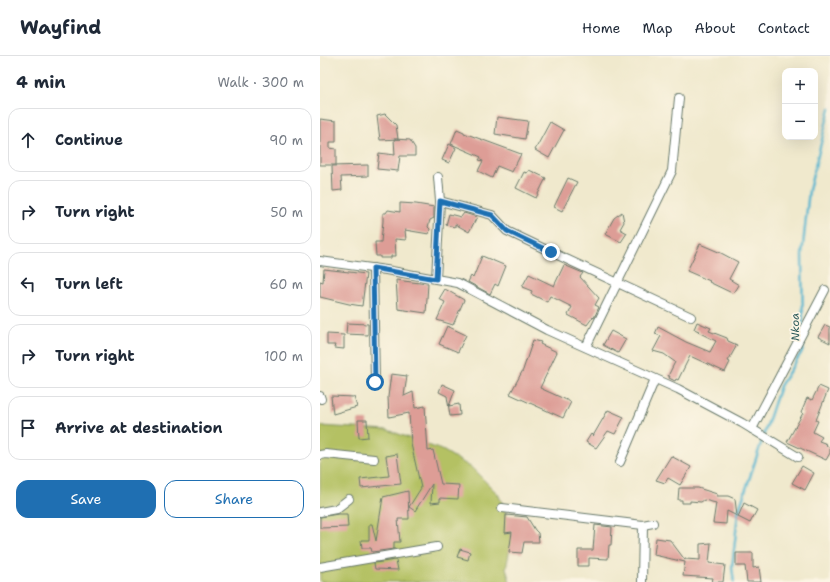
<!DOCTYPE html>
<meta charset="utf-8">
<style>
body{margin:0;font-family:"Shantell Sans",sans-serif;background:#f6f6f7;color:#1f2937}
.controls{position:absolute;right:12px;top:12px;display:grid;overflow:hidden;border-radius:8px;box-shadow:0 4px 16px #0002}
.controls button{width:36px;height:36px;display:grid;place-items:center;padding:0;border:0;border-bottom:1px solid #e0e1e3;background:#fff;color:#1f2937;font:20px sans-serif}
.stop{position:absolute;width:12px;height:12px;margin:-9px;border:3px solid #1f6fb2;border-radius:50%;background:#fff}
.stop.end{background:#1f6fb2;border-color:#fff;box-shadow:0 1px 4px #0008}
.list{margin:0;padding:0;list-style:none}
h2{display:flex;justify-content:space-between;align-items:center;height:52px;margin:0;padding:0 16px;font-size:17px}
h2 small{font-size:13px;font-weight:400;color:#747a83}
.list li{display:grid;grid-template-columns:26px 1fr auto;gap:12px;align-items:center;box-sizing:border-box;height:64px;margin:0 8px 8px;padding:0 8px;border:1px solid #e0e1e3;border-radius:12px}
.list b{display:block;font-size:15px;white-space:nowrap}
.list em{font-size:13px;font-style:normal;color:#747a83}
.actions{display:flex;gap:8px;padding:12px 16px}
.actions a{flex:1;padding:9px 0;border:1px solid #1f6fb2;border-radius:12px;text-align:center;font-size:14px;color:#1f6fb2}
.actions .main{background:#1f6fb2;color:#fff}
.icon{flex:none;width:22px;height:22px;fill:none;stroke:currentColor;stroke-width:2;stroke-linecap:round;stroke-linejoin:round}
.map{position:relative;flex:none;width:510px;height:526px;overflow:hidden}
header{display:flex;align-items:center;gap:24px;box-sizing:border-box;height:56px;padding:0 20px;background:#fff;border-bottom:1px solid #e0e1e3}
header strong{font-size:19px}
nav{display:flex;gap:22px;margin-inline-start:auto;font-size:14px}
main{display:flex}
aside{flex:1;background:#fff}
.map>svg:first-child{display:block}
.green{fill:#b4c163;stroke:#6a7f4c}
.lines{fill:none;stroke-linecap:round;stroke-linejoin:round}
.stream{stroke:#52b5d0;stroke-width:2.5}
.building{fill:#dd9d96}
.street-casing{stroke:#68796a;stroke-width:10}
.street{stroke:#fff;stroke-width:8}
.route{stroke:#1f6fb2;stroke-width:5}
.labels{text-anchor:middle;stroke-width:3.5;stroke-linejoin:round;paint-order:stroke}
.water-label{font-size:11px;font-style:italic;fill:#2c5b5b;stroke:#fcf5e5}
</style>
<header>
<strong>Wayfind</strong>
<nav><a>Home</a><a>Map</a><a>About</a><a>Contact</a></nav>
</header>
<main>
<aside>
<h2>4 min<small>Walk · 300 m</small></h2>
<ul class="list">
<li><svg class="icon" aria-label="ahead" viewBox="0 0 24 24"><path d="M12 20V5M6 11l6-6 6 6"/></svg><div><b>Continue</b></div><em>90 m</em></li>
<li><svg class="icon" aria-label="right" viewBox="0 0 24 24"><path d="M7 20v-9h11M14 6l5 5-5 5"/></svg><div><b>Turn right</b></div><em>50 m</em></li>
<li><svg class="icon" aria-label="left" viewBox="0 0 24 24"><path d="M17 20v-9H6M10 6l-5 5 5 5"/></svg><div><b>Turn left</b></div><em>60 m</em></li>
<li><svg class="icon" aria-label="right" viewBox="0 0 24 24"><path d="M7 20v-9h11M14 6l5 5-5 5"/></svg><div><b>Turn right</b></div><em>100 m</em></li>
<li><svg class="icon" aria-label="arrive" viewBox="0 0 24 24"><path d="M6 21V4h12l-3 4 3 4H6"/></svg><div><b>Arrive at destination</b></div></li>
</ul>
<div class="actions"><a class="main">Save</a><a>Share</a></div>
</aside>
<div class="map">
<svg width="510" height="526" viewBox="0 0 510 526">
<rect width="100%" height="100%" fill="#fcf5e5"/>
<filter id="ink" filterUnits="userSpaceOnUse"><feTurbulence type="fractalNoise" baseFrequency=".025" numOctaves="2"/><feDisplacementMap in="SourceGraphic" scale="8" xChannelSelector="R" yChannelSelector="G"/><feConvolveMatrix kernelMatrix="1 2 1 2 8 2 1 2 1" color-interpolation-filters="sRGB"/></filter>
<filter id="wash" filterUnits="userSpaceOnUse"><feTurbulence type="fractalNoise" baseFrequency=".012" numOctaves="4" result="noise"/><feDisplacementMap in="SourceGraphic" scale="16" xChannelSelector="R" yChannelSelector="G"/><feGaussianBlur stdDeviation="0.9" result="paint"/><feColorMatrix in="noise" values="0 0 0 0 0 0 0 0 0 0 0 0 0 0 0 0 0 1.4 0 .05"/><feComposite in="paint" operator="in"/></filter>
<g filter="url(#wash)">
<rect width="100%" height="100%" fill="#f0e9cd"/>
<!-- green -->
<path class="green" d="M0 370 68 374 124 395 152 412 178 438 185 453 192 483 186 512 190 526H0Z"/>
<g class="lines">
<!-- stream -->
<g class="stream">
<path d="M483 270 482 199 489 134 510 52"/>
<path d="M414 526 412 512 418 457 460 330 483 294V281"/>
</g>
</g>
<g id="blocks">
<!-- building -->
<g class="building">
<path d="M65 58 76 69 78 83 60 84 57 60Z"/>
<path d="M177 61 208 65 205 83 175 78Z"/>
<path d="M0 63 16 65V86H10V92L16 93V109H0Z"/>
<path d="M230 66 244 74 229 102 215 94Z"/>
<path d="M137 73 144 76V77L201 98 192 116 177 110 172 122 158 115 163 105 159 104 161 101 131 88Z"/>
<path d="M74 83 90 84 95 92V100H80L78 115 57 113 59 97 75 99Z"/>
<path d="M129 88 136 92 129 107 122 104Z"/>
<path d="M48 109V120L21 121 22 134 13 135 12 110Z"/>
<path d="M209 114 226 122 216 142 196 132 204 116 207 117Z"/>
<path d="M248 122 257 126 242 155 234 151Z"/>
<path d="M80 147 96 148 114 151V162L110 164 108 171 110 173 109 178 85 174 86 184 75 183 76 200H71V202H60V200H56L55 186H61L63 165V157H66L68 154 80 156Z"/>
<path d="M302 156 304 166 300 173 307 177 301 186 285 178 294 162Z"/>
<path d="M144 157 157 161 149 176 135 168V171L126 169 129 158 141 161Z"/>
<path d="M380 188 401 197 418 206 409 223 419 229 416 234 412 237 389 226 390 225 367 215Z"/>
<path d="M162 200 186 210 178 230 175 228 170 238 148 226 151 220 153 222Z"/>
<path d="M244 209 263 217 260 221 279 242 275 249 279 251 274 262 273 261 267 269 248 259 252 251 230 240 227 246 211 238 212 235 202 231 209 218 234 230Z"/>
<path d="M4 213 46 218 42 250 29 248 0 241V225L3 226Z"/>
<path d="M76 224 108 228 106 257 78 253Z"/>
<path d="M125 233 144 244 133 269 117 264 125 246 119 243Z"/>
<path d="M377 266 391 272 389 275 407 282 408 285 417 289 408 305 410 306 405 316 370 300 358 324 356 323 355 325 349 322 350 320H348L355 306 344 298 333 295 341 280 335 278 338 271 366 286 390 296 396 285 378 276 379 275 374 273Z"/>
<path d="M27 267 48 268V279L26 278Z"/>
<path d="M505 269 510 271V287L498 281Z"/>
<path d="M127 270 146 279 138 296 119 288Z"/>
<path d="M291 275 306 283 298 297 283 289Z"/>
<path d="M7 278 24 279V293L14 292 15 289H7Z"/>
<path d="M213 284 221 286 220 288 237 296 220 332 251 346 243 362 190 338 203 314Z"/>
<path d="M71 318 87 320 84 340 93 336 95 352 105 350 108 395 113 394 121 428 139 429 138 443 120 442V446L111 447 112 428 95 455 89 451 101 432 91 388 89 357 69 361 68 341Z"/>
<path d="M122 328 135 334 129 350 139 348 140 359 130 360 127 340 119 336Z"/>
<path d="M499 330 508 334 496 364 498 365 493 376 502 381 499 385 507 388 506 389 510 392V397L506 404 467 386 483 357 481 356 487 342 492 344Z"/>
<path d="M11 340 34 341 37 351 13 358Z"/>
<path d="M288 354 304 361 295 378 288 375 276 392 266 386 271 378 273 380Z"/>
<path d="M38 364H47L48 381 39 382Z"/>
<path d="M77 398 81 428 41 432 40 423 69 420 66 400Z"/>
<path d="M351 400 371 411 360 429 348 422 345 427 336 424Z"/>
<path d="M482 410 494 417 485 434 472 427Z"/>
<path d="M359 432H378L397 438V440H408L415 443 417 460 407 455 406 468 393 467 396 447 384 444 381 446 370 445V447H362V444H358Z"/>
<path d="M88 435 89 463H78L80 486H74V493L52 496 51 492H42L41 484H49V468H52L56 485 63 441Z"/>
<path d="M424 447 437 454 430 467 418 461Z"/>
<path d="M18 458H27L28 471 0 472V461Z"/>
<path d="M186 459 207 461 215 474 218 477 219 486H204L202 497 189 496 192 476 185 477Z"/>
<path d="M275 469 292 471 291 489H289L288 503 269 502V510H258V494H273Z"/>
<path d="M336 482 350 484 365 504V503L380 504V488L391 487 389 507 405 509 403 526H392L393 522 363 520 365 506 334 499Z"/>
<path d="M140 493 150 496 148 504 137 501Z"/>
<path d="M416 497H433V512L439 511 441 526H427L425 510H416Z"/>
<path d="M76 504 78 514 55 513 54 507Z"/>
</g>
</g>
</g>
<g filter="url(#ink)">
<use href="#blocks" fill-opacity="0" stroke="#68796a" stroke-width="1"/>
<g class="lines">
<!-- street casing -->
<g class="street-casing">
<g id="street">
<path d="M120 145 172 159 187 175 231 196 371 261"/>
<path d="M0 205 66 214 138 227 227 274 358 333 422 367 478 401"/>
<path d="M53 212 55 326"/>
<path d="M116 223 120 145 118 121"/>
<path d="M266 291 352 115 359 42"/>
<path d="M0 340 1 343"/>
<path d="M432 373 505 234"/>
<path d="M0 399 6 398 54 403"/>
<path d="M300 406 335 323"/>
<path d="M182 452 323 469 333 467"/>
<path d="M0 456 16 453 29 443"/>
<path d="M0 511 117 491"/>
<path d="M322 526 323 469"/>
</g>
</g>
<!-- street -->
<use href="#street" class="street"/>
</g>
</g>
<g class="lines" filter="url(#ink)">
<!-- route -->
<path class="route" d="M55 326 53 212 116 223 120 145 172 159 187 175 231 196"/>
</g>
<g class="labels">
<!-- water labels -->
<g class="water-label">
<text transform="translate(475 271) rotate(-91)" y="4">Nkoa</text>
</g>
</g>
</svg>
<div class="controls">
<button>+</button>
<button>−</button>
</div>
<div class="stop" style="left:55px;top:326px"></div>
<div class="stop end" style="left:231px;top:196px"></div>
</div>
</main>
